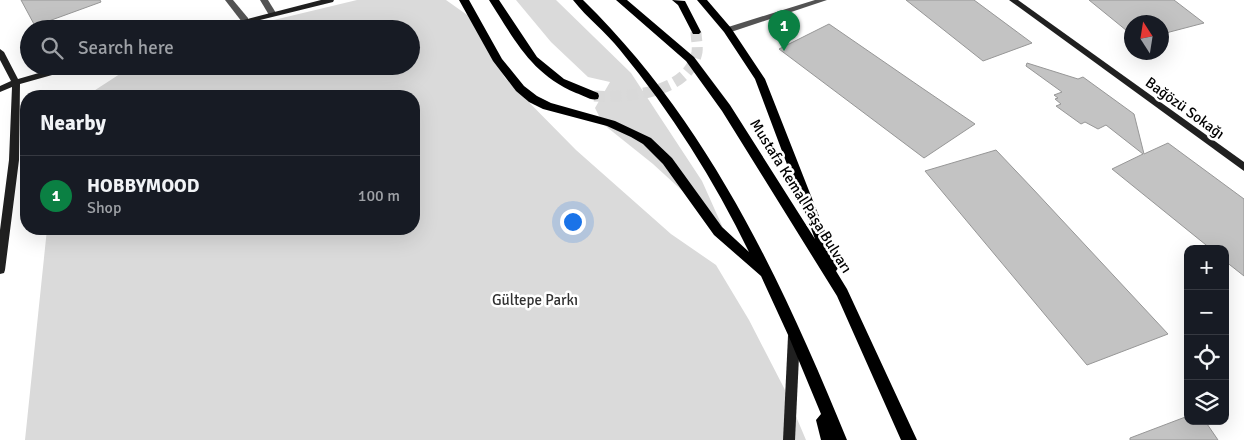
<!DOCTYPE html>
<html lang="en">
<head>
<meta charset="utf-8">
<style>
	body { margin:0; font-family:Signika,sans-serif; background:#242831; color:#f1f3f6 }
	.controls { position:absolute; right:15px; bottom:15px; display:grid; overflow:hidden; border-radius:10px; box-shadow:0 5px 20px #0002 }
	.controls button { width:45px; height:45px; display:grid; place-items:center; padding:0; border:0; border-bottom:1px solid #363941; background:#171b24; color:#f1f3f6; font:25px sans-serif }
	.compass { position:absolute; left:1124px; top:15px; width:45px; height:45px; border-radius:50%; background:#171b24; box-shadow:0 5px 20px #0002; rotate:348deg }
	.you { position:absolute; left:572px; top:221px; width:18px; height:18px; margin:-12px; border:4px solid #fff; border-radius:50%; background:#1a73e8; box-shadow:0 0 0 8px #1a73e833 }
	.badge { display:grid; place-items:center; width:32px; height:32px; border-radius:50%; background:#0b8043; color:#fff; font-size:16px; font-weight:700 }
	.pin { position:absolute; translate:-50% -41px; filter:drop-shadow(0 1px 2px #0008) }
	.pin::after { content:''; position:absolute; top:26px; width:18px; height:15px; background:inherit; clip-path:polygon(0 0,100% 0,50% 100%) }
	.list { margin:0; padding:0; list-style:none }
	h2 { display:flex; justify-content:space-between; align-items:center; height:65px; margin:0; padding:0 20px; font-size:21px }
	h2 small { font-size:16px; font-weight:400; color:#9ea1a6 }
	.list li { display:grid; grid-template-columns:32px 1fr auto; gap:15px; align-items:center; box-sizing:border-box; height:80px; padding:0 20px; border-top:1px solid #363941 }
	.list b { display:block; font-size:19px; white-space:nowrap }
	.list p { margin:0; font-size:16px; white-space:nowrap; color:#9ea1a6 }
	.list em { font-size:16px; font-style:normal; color:#9ea1a6 }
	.icon { flex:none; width:28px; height:28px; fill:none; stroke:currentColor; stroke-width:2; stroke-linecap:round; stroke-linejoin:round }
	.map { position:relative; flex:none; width:1244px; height:440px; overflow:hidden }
	.search { position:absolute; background:#171b24; box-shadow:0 5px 20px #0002; left:20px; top:20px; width:400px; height:55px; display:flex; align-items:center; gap:12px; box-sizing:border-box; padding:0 18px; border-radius:28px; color:#9ea1a6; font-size:19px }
	.panel { position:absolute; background:#171b24; box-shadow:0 5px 20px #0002; left:20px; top:90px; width:400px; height:145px; border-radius:20px }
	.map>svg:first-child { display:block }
	.green { fill:#dadada }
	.building { fill:#c3c3c3; stroke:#979797 }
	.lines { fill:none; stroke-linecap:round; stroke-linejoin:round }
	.primary-tunnel { stroke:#d9d9d9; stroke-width:11; stroke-dasharray:11 5.5; stroke-linecap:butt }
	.lane { fill:#535353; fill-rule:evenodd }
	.street { fill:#535353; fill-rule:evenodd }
	.secondary { fill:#202020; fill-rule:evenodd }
	.primary { fill:#000; fill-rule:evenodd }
	.labels { text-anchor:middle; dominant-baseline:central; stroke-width:5; stroke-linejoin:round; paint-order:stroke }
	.street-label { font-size:15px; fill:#000; stroke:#fff }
	.park-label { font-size:15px; fill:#313131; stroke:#fff }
</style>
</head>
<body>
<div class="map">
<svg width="1244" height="440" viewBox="0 0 1244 440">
	<rect width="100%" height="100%" fill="#fff"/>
	<!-- green -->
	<g class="green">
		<polygon points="357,0 446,0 470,17 505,78 576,150 671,234 716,265 749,320 784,388 806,440 25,440 47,229 414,229 414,96 86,96 126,70 137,66 411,66 411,29 236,29"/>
		<polygon points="516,0 556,0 631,73 702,181 723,228 653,164 603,124 595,108 610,82 588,77 551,42"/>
	</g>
	<!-- building -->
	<g class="building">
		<polygon points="21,0 100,0 101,2 35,26"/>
		<polygon points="906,0 974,0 1032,43 983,61"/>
		<polygon points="1089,0 1174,0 1204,23 1162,34 1162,22 1132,22 1132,35"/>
		<polygon points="829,24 922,88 975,124 924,158 779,49"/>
		<polygon points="1027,63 1078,79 1083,77 1134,114 1144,154 1168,143 1244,199 1244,276 1225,261 1225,249 1211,249 1112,169 1143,154 1106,125 1098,129 1085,122 1081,124 1056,106 1061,104 1055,99 1058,98 1054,95 1062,92 1026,66"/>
		<polygon points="996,150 1033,189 1168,334 1087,365 925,171"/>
		<polygon points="1188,416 1188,421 1205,421 1218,440 1130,440 1130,438"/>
	</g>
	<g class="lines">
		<!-- primary-tunnel -->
		<path class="primary-tunnel" d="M 594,96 C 627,98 689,94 697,52 C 698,46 696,38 696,32"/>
		<!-- lane -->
		<g class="lane">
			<polygon points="225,0 233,0 248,18 248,22 242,22"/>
			<polygon points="260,0 268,0 276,13 275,15 269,15"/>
		</g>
		<!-- street -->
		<polygon class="street" points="815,0 827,0 731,32 725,32 724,30 725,28"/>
		<!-- secondary -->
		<g class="secondary">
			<polygon points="321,0 334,0 333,2 224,29 209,29"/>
			<polygon points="1009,0 1018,0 1244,162 1244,171"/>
			<polygon points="0,49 4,52 18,79 63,66 78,66 77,68 20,84 19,160 5,270 4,273 0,274 0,230 9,160 12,87 0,92 0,86 11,81 0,60"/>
			<polygon points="794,331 798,332 800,336 795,440 783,440 788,336 790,332"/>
		</g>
		<!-- primary -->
		<g class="primary">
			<path d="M 459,0 L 469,0 L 502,59 L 524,86 L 537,96 L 551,103 L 615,121 L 651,138 L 672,158 L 722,227 L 749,252 C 714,180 671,112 620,50 C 606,32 587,18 573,0 L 583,0 C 708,122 782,281 847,440 L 821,440 L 816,420 L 821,414 L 789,337 L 761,276 L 714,235 L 663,164 L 643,144 L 631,137 L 607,126 L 543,109 L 529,102 L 516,91 L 493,61 Z"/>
			<path d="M 489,0 L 499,0 L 537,57 L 564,79 L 598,93 L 599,96 L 598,99 C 590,101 583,95 576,93 C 530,73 515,40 489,0 Z"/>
			<polygon points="616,0 627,0 694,57 730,105 815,239 755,79 724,32 697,0 707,0 731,28 765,79 839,267 836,271 847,289 917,440 901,440 837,296 722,111 686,61"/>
			<polygon points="672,0 685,1 701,32 699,34 693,34 678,5"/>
		</g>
	</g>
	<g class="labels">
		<!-- street labels -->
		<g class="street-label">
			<text transform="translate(1185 108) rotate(36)">Bağözü Sokağı</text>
			<text transform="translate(801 196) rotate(58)">Mustafa Kemal Paşa Bulvarı</text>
		</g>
		<!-- park labels -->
		<g class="park-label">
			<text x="535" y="300">Gültepe Parkı</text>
		</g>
	</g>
</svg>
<div class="controls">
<button>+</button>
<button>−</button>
<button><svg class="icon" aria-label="locate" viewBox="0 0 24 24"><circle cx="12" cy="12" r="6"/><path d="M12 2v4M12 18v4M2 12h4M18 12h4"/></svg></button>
<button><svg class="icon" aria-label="layers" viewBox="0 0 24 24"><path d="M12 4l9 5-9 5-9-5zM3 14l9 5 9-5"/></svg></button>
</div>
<svg class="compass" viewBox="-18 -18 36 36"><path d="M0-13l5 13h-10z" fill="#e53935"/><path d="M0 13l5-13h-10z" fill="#9ea1a6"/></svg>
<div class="you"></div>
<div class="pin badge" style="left:784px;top:51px">1</div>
<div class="search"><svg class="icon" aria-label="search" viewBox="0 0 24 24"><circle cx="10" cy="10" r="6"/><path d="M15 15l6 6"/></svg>Search here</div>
<section class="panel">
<h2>Nearby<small></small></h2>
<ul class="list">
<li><span class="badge">1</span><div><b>HOBBYMOOD</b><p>Shop</p></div><em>100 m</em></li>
</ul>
</section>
</div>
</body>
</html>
